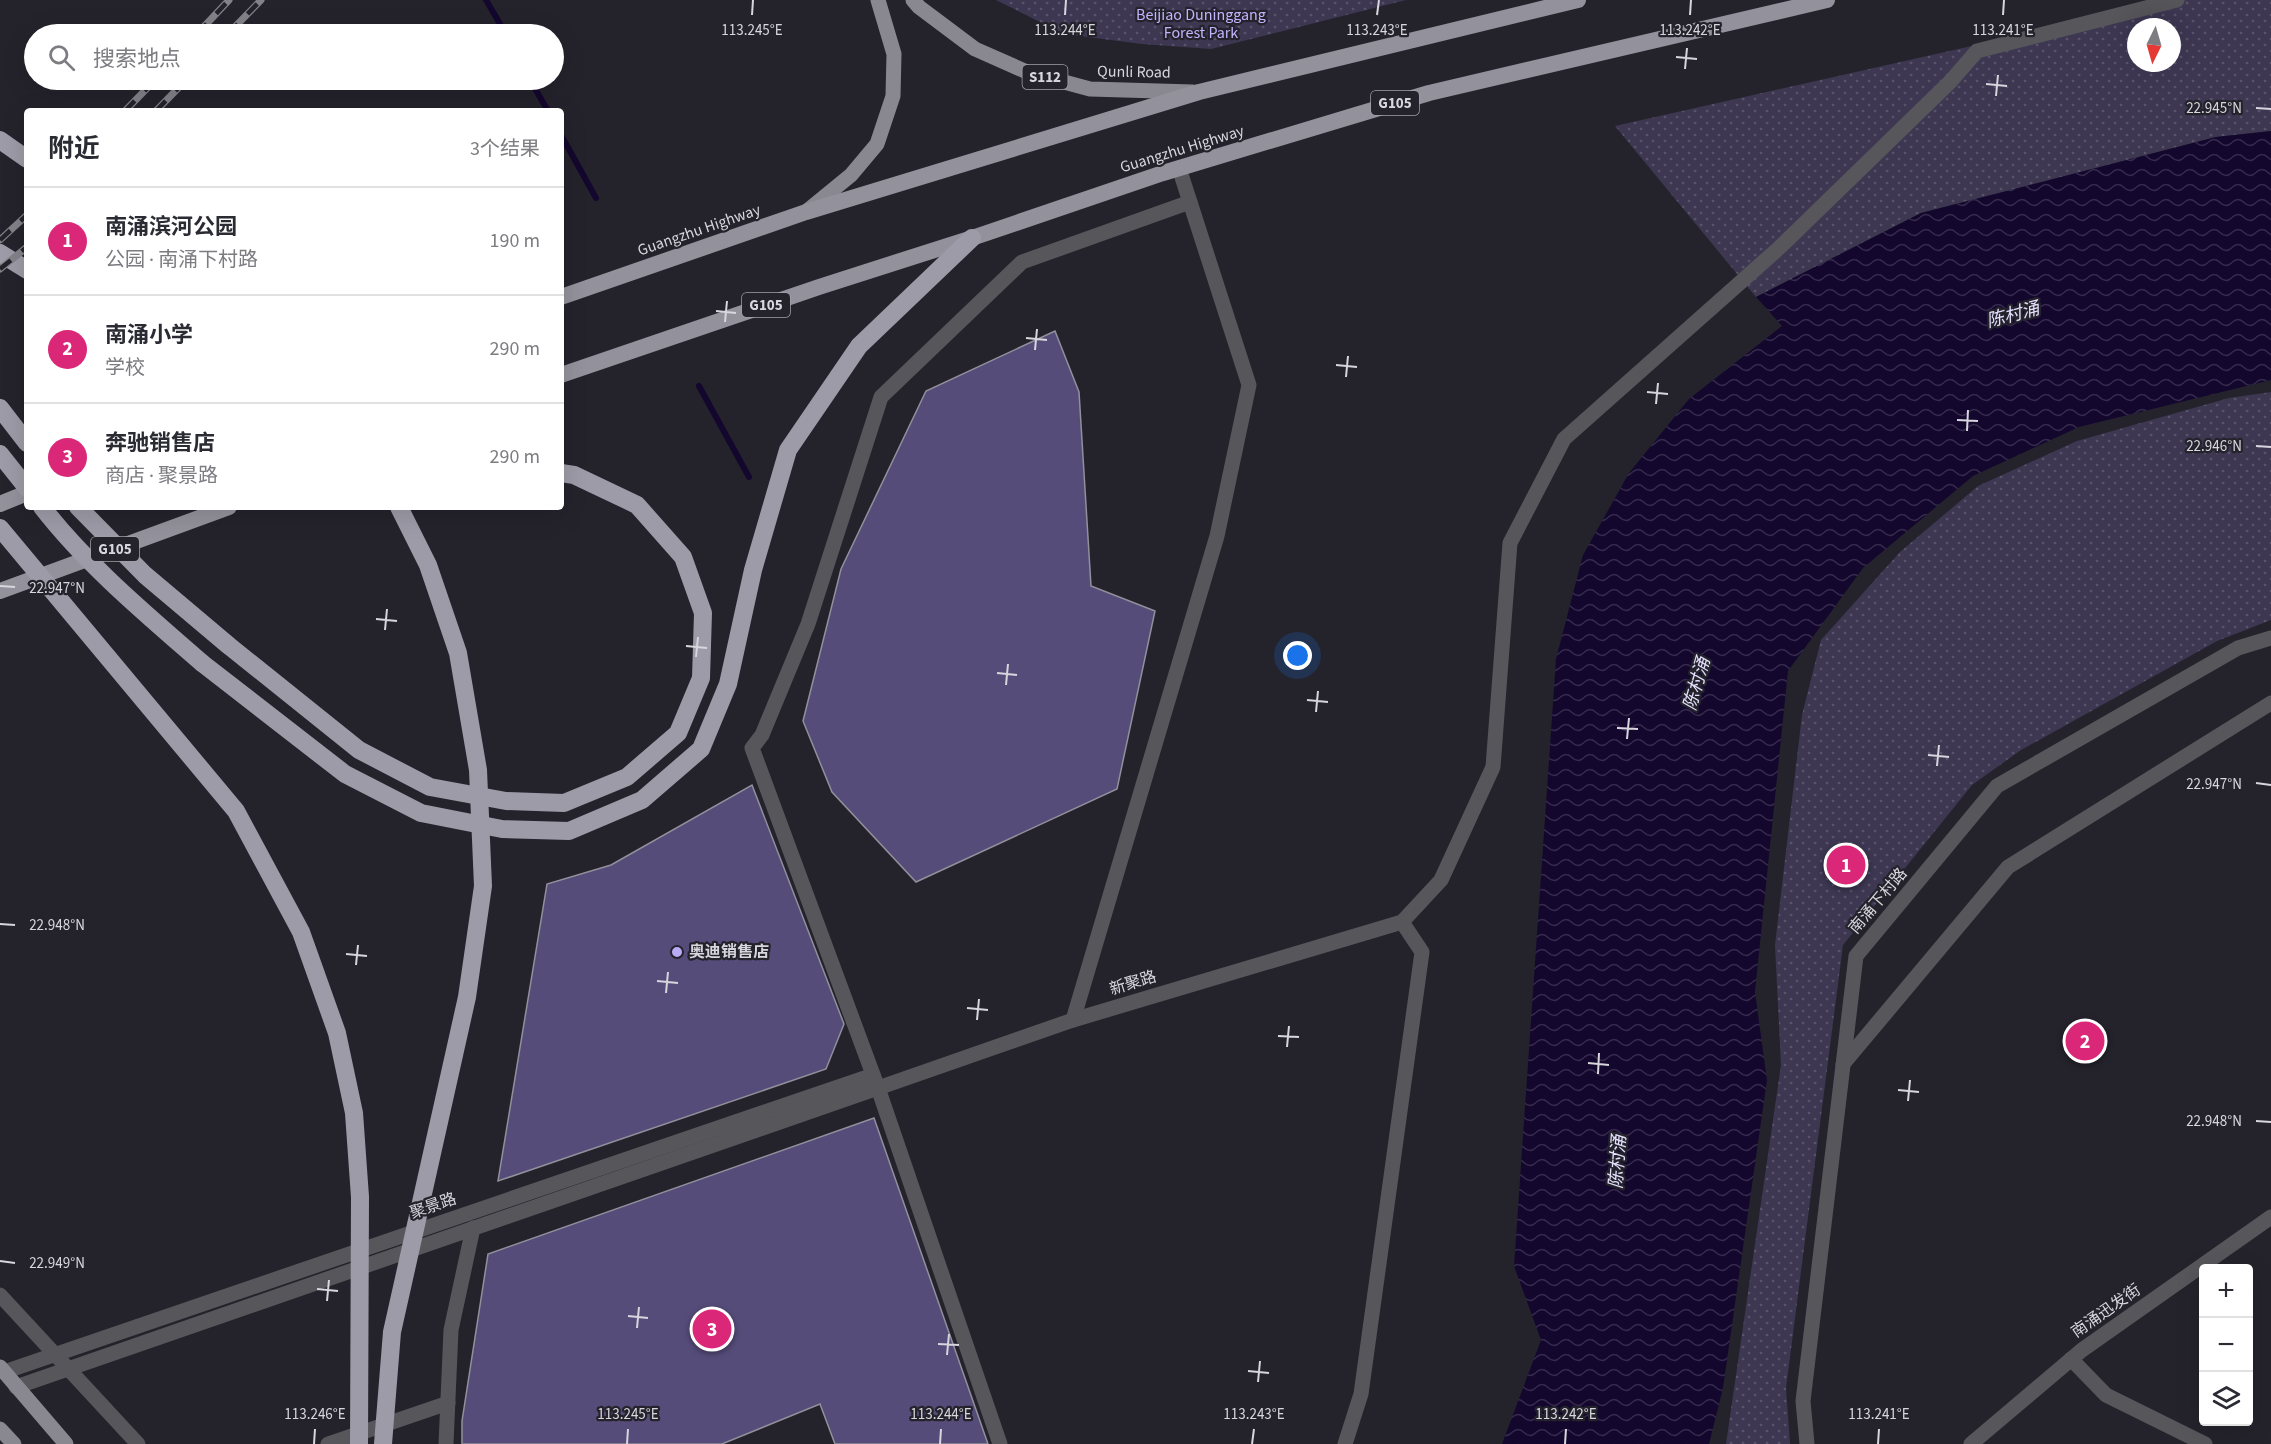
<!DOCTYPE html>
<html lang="zh">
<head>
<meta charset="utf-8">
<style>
	body { margin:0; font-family:"Source Sans 3","Noto Sans SC",sans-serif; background:#f7f7f7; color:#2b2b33 }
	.controls { position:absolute; right:18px; bottom:18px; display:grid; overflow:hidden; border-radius:6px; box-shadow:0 6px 24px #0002 }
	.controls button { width:54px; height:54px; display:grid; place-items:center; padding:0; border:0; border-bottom:2px solid #e1e1e2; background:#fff; color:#2b2b33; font:30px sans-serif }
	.compass { position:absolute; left:2127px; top:18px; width:54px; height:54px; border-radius:50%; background:#fff; box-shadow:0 6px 24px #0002; rotate:185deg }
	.you { position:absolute; left:1298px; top:656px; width:21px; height:21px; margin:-15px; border:4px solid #fff; border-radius:50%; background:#1a73e8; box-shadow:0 0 0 9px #1a73e833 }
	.badge { display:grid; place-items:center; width:39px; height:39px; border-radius:50%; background:#db2777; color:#fff; font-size:20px; font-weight:700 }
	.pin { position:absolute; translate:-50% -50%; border:3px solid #fff; box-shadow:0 2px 6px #0006 }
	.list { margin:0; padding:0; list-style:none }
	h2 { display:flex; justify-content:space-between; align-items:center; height:78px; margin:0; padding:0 24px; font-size:26px }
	h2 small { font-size:20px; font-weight:400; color:#7c7c81 }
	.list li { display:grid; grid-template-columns:39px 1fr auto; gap:18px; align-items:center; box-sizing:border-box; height:108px; padding:0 24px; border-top:2px solid #e1e1e2 }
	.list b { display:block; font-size:22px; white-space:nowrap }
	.list p { margin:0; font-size:20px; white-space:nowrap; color:#7c7c81 }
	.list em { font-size:20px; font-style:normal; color:#7c7c81 }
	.icon { flex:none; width:33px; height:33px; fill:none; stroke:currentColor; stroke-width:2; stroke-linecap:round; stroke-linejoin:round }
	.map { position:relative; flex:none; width:2271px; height:1444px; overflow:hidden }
	.search { position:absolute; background:#fff; box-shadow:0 6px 24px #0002; left:24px; top:24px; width:540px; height:66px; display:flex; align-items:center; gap:15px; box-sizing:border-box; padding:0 21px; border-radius:33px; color:#7c7c81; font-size:22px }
	.panel { position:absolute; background:#fff; box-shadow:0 6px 24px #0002; left:24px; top:108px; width:540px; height:402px; border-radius:6px }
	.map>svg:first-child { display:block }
	.park { fill:url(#park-dots); fill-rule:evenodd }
	.water { fill:url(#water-waves) }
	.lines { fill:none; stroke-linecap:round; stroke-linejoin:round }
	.stream { stroke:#14072e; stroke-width:6 }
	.building { fill:#564c7a; stroke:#91909b; stroke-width:1.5 }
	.minor { stroke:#57565b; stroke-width:15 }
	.tertiary { stroke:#57565b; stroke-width:15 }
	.primary { stroke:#898891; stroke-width:15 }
	.trunk { stroke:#93929c; stroke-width:16 }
	.motorway { stroke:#9d9ba7; stroke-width:18 }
	.rail-casing { stroke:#838289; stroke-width:7 }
	.rail { stroke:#24232c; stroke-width:4.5; stroke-dasharray:14; stroke-linecap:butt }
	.motorway-bridge { stroke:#9d9ba7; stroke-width:18 }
	.ticks { fill:none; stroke:#d7d6dd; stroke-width:2 }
	.poi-dot { fill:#baaaf6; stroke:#24232c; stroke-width:2 }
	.labels { text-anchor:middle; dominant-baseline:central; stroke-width:4.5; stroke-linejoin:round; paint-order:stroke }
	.shield { fill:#24232c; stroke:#a1a0a8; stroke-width:1.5 }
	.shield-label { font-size:15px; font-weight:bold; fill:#d7d6dd }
	.park-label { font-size:16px; fill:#c2b3fd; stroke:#24232c }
	.street-label { font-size:16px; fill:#d7d6dd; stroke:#24232c }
	.poi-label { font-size:16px; font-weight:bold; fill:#d7d6dd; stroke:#24232c; text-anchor:start }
	.water-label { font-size:18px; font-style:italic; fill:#e4dffd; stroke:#24232c }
	.ticks-label { font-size:15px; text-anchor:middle; fill:#d7d6dd; stroke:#24232c; stroke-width:4.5; stroke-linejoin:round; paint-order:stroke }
</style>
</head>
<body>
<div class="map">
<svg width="2271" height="1444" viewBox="0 0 2271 1444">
	<defs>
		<pattern id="park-dots" width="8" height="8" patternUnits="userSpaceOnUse" patternTransform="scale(1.5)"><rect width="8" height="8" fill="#3d3752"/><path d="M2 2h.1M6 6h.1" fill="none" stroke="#58536a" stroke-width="1.8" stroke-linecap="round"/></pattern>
		<pattern id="water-waves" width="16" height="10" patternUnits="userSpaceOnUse" patternTransform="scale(1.5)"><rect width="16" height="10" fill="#14072e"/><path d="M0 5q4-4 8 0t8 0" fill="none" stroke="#352a4c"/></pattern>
	</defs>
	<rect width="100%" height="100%" fill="#24232c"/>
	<!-- park -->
	<g class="park">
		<polygon points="996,0 1406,0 1211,49 1142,44 1064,34"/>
		<path d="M 2177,0 L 2271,0 L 2271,131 L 2216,137 L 1921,213 L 1756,297 L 1615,126 ZM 2136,27 L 2172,27 L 2172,63 L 2136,63 Z"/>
		<polygon points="2271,392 2271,620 2217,641 2021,750 1972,785 1843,945 1786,1388 1790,1444 1726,1444 1781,1065 1775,945 1802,715 1821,640 1900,552 1978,486 2077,441 2229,398"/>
	</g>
	<!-- water -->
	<polygon class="water" points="2271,131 2271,380 2079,427 1973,476 1863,568 1788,671 1755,992 1767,1080 1723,1388 1709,1444 1502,1444 1541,1340 1514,1266 1556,659 1583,555 1629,473 1689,399 1782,326 1756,297 1921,213 2216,137"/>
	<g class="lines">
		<!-- stream -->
		<g class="stream">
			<polyline points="486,0 506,34"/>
			<polyline points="530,80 548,111"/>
			<polyline points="561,135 596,198"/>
			<polyline points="699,386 749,477"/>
		</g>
	</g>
	<!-- building -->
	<g class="building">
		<polygon points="1055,331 1079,392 1091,586 1155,611 1117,789 916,882 832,792 803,721 841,569 926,391"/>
		<polygon points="752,785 844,1024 826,1069 498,1181 547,884 611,865"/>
		<polygon points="874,1118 988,1444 835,1444 820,1404 722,1444 462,1444 462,1421 488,1254"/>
	</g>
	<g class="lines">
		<!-- minor -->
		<g class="minor">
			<polyline points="1073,1020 1217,536 1249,385 1179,168"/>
			<polyline points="1843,1064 2008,867 2271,703"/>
			<polyline points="878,1088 1073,1020 1402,922"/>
			<polyline points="0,1295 138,1444"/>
			<polyline points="2071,1359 2106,1395 2205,1444"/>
			<polyline points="328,1444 448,1403"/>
			<polyline points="446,1444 451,1330 473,1228"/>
			<polyline points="1000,1444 878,1088 752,748 762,735 808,624 881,397 1022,262 1190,202"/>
			<polyline points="1345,1444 1361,1394 1422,952 1402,922 1441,880 1493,767 1510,543 1564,439 1779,248 1950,82 1977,51 2177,0"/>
			<polyline points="1807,1444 1803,1401 1856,956 1997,786 2238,648 2271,638"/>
		</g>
		<!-- tertiary -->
		<g class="tertiary">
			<polyline points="4,1372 873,1075"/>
			<polyline points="16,1387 878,1088"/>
			<polyline points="1971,1444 2082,1350 2271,1217"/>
		</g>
		<!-- primary -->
		<g class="primary">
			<polyline points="913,0 919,7 975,49 1027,72 1090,89 1193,92"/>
			<polyline points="807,211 851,175 877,144 893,96 894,54 878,0"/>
			<polyline points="0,1367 66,1444"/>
			<polyline points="0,1429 14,1444"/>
		</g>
		<!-- trunk -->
		<g class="trunk">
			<polyline points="561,297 806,212 1199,92 1578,0"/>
			<polyline points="561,375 819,287 972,238 1163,173 1429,93 1827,0"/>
			<polyline points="0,504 27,493"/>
			<polyline points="0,591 229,507"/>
		</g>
		<!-- motorway -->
		<g class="motorway">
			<polyline points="0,140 27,159"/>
			<polyline points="0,253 27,270"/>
			<polyline points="0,408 27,443"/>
			<polyline points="0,454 27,488"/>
			<polyline points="228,645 359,750 430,787 506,801 564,803 627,777 678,733 701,678 703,613 683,557 637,505 574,475 561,473"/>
			<polyline points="202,663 345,774 421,813 502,829 569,831 642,800 701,749 728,684 753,570 788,450 859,346 972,238"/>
		</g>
		<!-- rail casing -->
		<g class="rail-casing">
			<g id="rail">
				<polyline points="197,34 229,0"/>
				<polyline points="228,34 261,0"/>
				<polyline points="125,111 155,80"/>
				<polyline points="156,111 186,80"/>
				<polyline points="0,240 27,215"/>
				<polyline points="0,269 27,247"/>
			</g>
		</g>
		<!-- rail -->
		<use href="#rail" class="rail"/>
		<!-- motorway-bridge -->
		<g class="motorway-bridge">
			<path d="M 42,507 C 87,565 147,615 202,663"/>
			<polyline points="78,507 145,575 228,645"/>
			<polyline points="0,528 236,811 301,932 337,1033 354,1113 360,1197 359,1444"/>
			<polyline points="383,1444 392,1332 467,997 483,886 478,770 458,653 428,565 399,507"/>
		</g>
	</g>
	<!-- ticks -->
	<path class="ticks" d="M 752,15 L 753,0M 1065,15 L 1066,0M 1377,15 L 1379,0M 1690,15 L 1691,0M 2003,15 L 2004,0M 1676,57 L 1697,59M 1685,69 L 1687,48M 1986,84 L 2007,86M 1996,96 L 1998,75M 2256,108 L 2271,109M 716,311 L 736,313M 725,322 L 727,301M 1026,338 L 1047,340M 1035,350 L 1037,329M 1336,365 L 1357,367M 1346,377 L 1348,356M 1647,392 L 1668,394M 1656,404 L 1658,383M 1957,420 L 1978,421M 1967,431 L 1968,410M 2256,446 L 2271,447M 0,586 L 15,587M 376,619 L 397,621M 385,630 L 387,609M 686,646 L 707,648M 696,657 L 698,637M 997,673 L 1017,675M 1006,685 L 1008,664M 1307,700 L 1328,702M 1316,712 L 1318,691M 1617,728 L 1638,729M 1627,739 L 1629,718M 1928,755 L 1949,757M 1937,766 L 1939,745M 2256,783 L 2271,785M 0,924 L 15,925M 346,954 L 367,956M 356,965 L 358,945M 657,981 L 678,983M 666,993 L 668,972M 967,1008 L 988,1010M 977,1020 L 979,999M 1278,1036 L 1299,1037M 1287,1047 L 1289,1026M 1588,1063 L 1609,1065M 1598,1074 L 1599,1053M 1898,1090 L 1919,1092M 1908,1101 L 1910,1080M 2256,1121 L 2271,1122M 0,1261 L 15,1263M 317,1289 L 338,1291M 327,1301 L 329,1280M 628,1316 L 648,1318M 637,1328 L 639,1307M 938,1344 L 959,1345M 947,1355 L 949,1334M 1248,1371 L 1269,1373M 1258,1382 L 1260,1361M 314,1444 L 315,1429M 627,1444 L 628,1429M 940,1444 L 941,1429M 1252,1444 L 1254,1429M 1565,1444 L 1566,1429M 1878,1444 L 1879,1429"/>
	<!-- markers -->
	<circle class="poi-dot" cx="677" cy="952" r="6"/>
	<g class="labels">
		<!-- shield labels -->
		<g class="shield">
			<rect x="1022.5" y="65" width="45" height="24" rx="4.5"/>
			<rect x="1371" y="91" width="48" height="24" rx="4.5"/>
			<rect x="742" y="293" width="48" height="24" rx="4.5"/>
			<rect x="91" y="537" width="48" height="24" rx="4.5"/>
		</g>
		<g class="shield-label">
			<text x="1045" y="77">S112</text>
			<text x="1395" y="103">G105</text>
			<text x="766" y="305">G105</text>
			<text x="115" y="549">G105</text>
		</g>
		<!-- park labels -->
		<g class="park-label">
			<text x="1201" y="15">Beijiao Duninggang<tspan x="1201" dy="18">Forest Park</tspan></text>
		</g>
		<!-- street labels -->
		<g class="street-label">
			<text transform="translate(1134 72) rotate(1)">Qunli Road</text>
			<text transform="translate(1182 149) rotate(-17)">Guangzhu Highway</text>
			<text transform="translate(699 230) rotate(-19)">Guangzhu Highway</text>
			<text transform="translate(1878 901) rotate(-50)">南涌下村路</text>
			<text transform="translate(1133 983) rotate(-17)">新聚路</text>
			<text transform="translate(433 1206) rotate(-19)">聚景路</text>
			<text transform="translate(2106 1311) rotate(-35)">南涌迅发街</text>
		</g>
		<!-- poi labels -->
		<g class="poi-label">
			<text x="689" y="952">奥迪销售店</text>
		</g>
		<!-- water labels -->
		<g class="water-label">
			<text transform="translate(2013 315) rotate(-15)">陈村涌</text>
			<text transform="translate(1697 684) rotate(-74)">陈村涌</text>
			<text transform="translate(1618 1162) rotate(-86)">陈村涌</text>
		</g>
	</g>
	<g class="ticks-label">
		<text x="752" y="35">113.245°E</text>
		<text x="1065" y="35">113.244°E</text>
		<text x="1377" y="35">113.243°E</text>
		<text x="1690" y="35">113.242°E</text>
		<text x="2003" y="35">113.241°E</text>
		<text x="2214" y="113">22.945°N</text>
		<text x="2214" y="451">22.946°N</text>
		<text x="57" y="593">22.947°N</text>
		<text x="2214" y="789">22.947°N</text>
		<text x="57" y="930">22.948°N</text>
		<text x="2214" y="1126">22.948°N</text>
		<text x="57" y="1268">22.949°N</text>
		<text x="315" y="1419">113.246°E</text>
		<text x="628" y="1419">113.245°E</text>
		<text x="941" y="1419">113.244°E</text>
		<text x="1254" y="1419">113.243°E</text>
		<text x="1566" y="1419">113.242°E</text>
		<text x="1879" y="1419">113.241°E</text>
	</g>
</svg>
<div class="controls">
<button>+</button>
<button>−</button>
<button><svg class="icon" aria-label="layers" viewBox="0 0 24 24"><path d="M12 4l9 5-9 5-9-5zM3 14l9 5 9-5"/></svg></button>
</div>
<svg class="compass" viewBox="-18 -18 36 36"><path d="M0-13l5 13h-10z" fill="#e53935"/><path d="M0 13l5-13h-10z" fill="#7c7c81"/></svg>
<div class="you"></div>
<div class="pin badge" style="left:1846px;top:865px">1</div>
<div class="pin badge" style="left:2085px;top:1041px">2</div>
<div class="pin badge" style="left:712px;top:1329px">3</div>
<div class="search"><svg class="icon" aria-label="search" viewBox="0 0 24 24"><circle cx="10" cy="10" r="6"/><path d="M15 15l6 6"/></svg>搜索地点</div>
<section class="panel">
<h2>附近<small>3个结果</small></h2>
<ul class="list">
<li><span class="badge">1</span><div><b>南涌滨河公园</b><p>公园 · 南涌下村路</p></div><em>190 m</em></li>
<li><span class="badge">2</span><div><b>南涌小学</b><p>学校</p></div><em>290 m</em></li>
<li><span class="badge">3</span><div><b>奔驰销售店</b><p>商店 · 聚景路</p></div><em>290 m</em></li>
</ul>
</section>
</div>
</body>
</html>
